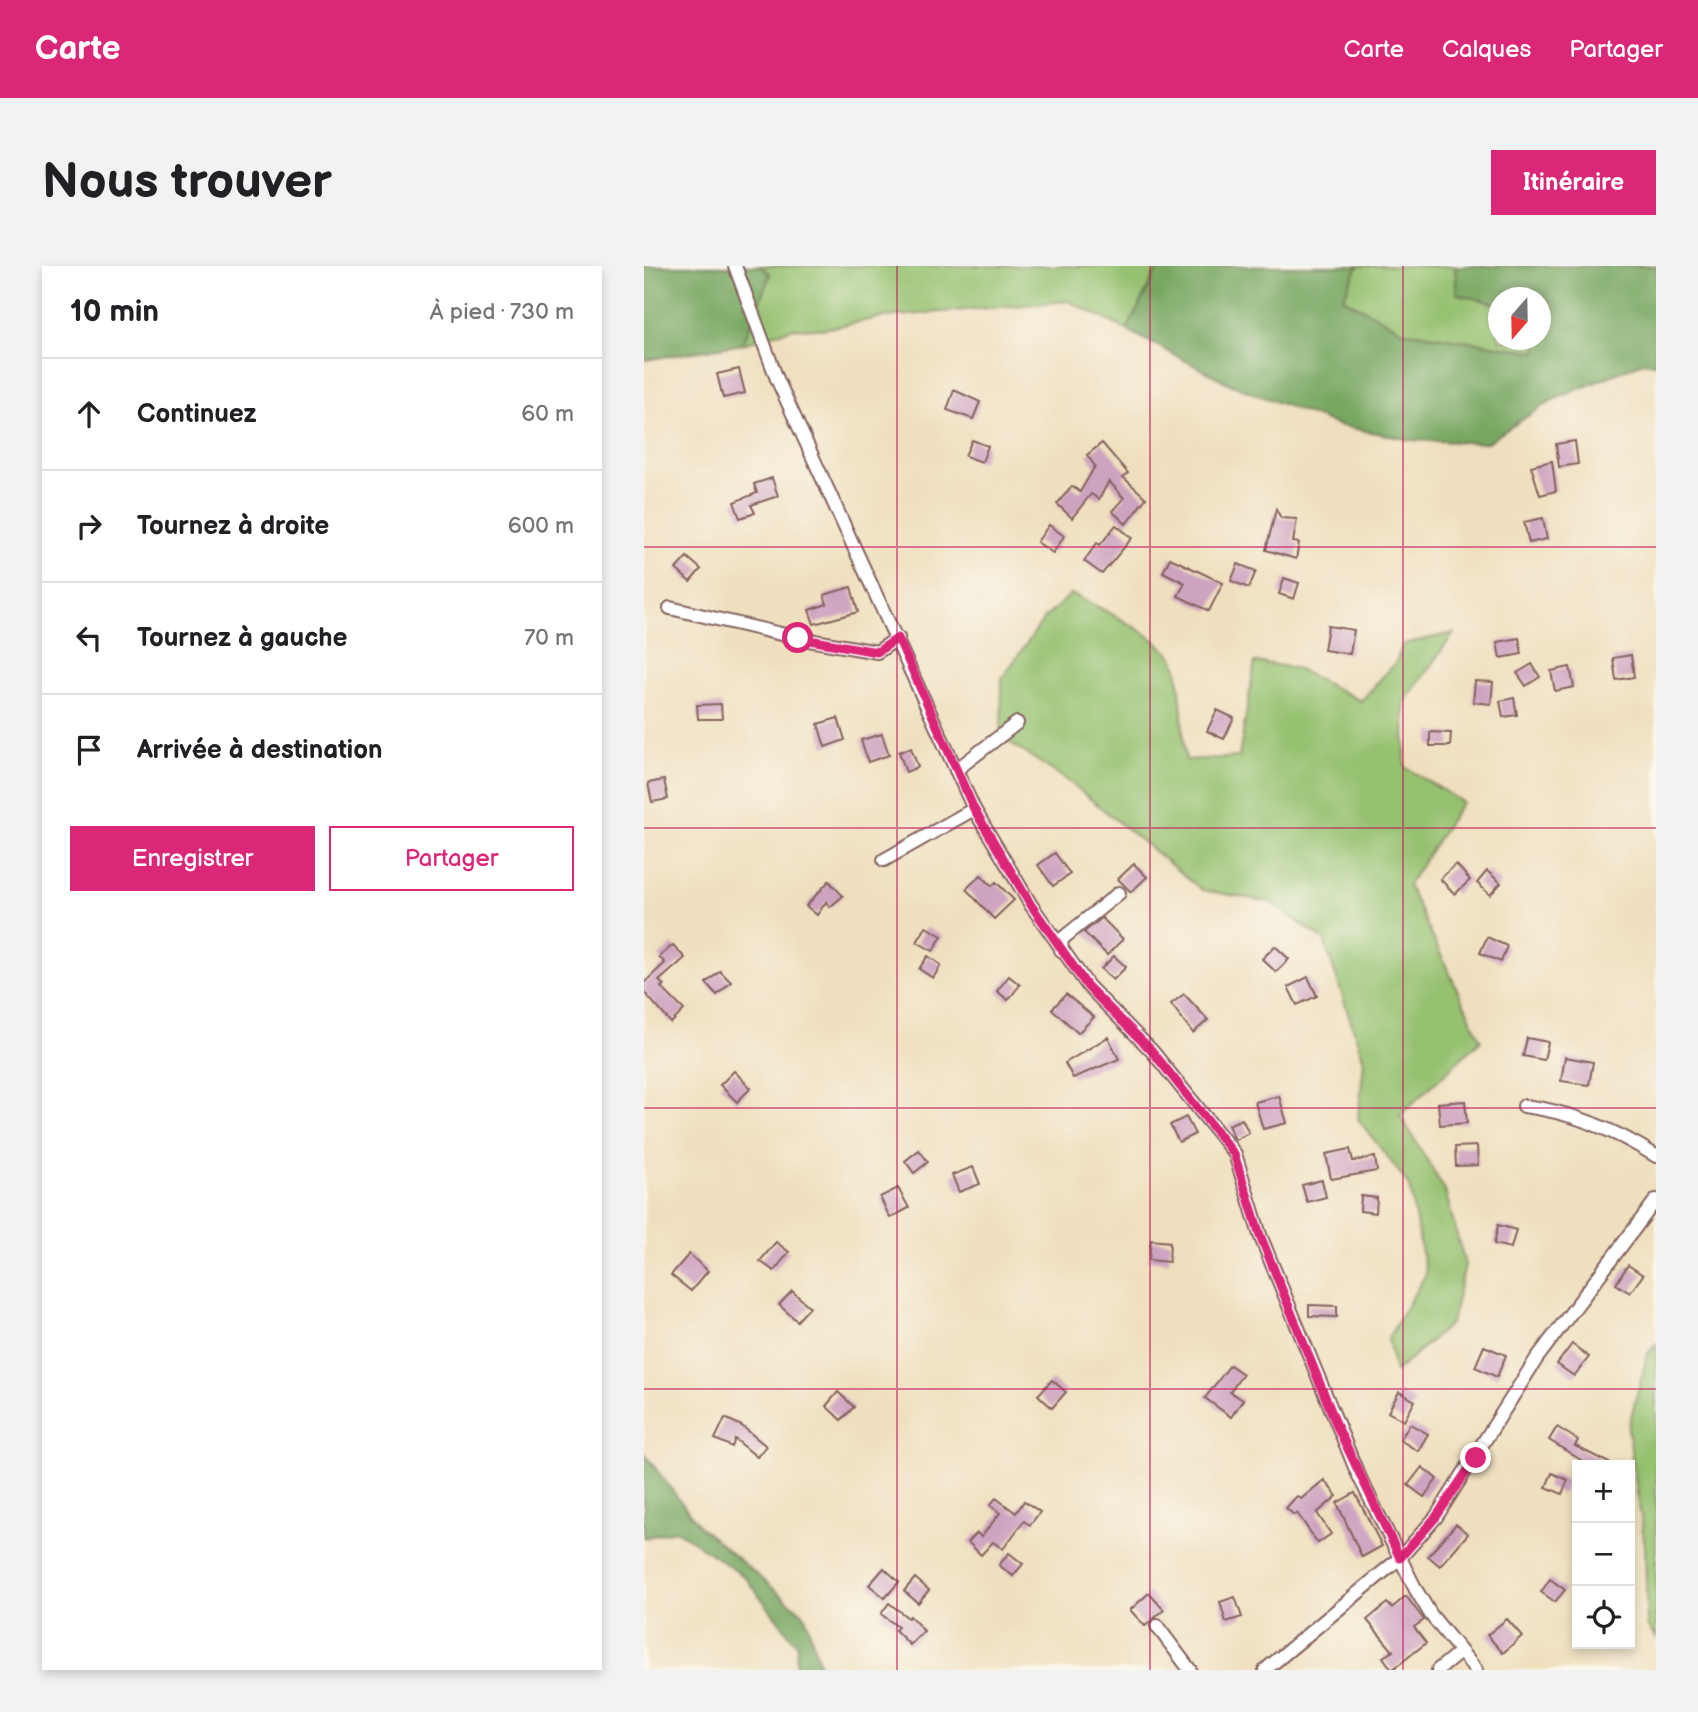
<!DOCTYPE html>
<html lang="fr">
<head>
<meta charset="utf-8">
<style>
	body { margin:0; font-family:"Balsamiq Sans",sans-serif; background:#f2f2f2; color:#202124 }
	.controls { position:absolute; right:21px; bottom:21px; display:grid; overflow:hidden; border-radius:0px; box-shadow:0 4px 10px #0003 }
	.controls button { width:63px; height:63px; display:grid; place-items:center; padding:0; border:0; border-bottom:2px solid #e0e0e0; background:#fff; color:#202124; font:35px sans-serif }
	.compass { position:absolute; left:844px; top:21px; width:63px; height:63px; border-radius:50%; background:#fff; box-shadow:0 4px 10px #0003; rotate:200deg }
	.stop { position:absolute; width:21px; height:21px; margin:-16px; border:5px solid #db2777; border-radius:50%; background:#fff }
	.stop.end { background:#db2777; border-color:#fff; box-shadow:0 2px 7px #0008 }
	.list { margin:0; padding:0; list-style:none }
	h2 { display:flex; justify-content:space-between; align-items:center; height:91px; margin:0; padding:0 28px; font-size:30px }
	h2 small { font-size:23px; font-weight:400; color:#757577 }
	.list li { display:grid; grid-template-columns:46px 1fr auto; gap:21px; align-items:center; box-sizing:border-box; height:112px; padding:0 28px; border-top:2px solid #e0e0e0 }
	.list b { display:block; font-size:26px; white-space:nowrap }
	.list em { font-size:23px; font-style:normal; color:#757577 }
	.actions { display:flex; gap:14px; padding:21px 28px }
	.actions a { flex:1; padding:16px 0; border:2px solid #db2777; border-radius:0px; text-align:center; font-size:24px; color:#db2777 }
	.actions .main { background:#db2777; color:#fff }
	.icon { flex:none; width:38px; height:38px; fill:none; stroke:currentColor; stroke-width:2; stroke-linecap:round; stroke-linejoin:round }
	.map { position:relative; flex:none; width:1012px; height:1404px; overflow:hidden; border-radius:0px }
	header { display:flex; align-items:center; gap:42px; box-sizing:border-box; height:98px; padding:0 35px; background:#db2777; color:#fff }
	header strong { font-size:33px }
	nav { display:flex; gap:38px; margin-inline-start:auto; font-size:24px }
	.intro { display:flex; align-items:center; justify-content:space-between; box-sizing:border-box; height:168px; padding:0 42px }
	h1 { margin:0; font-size:49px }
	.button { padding:18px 32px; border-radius:0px; background:#db2777; color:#fff; font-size:24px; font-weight:700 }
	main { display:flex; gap:42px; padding:0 42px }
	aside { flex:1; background:#fff; border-radius:0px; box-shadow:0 4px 10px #0003 }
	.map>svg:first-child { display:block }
	.green { fill:#95c16f; stroke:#70704d; stroke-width:2 }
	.forest { fill:#78a762; stroke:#616346; stroke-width:2 }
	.building { fill:#cea3c0 }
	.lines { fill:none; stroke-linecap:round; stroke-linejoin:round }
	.street-casing { stroke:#84625e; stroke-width:16 }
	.street { stroke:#fff; stroke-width:12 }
	.route { stroke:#db2777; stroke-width:9 }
	.grid { fill:none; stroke:#c2185b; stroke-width:2; stroke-opacity:0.55 }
</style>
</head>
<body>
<header>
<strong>Carte</strong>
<nav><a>Carte</a><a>Calques</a><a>Partager</a></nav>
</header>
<div class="intro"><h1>Nous trouver</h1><a class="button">Itinéraire</a></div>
<main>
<aside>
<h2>10 min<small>À pied · 730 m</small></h2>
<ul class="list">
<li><svg class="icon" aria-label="ahead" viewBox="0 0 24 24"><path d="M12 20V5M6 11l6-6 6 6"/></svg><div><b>Continuez</b></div><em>60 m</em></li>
<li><svg class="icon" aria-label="right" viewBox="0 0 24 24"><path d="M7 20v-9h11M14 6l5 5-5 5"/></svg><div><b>Tournez à droite</b></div><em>600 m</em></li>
<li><svg class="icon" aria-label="left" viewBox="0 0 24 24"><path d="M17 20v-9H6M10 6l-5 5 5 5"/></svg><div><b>Tournez à gauche</b></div><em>70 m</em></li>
<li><svg class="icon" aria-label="arrive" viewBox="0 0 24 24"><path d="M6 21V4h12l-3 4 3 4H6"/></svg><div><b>Arrivée à destination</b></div></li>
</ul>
<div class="actions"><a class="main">Enregistrer</a><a>Partager</a></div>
</aside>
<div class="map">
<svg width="1012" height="1404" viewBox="0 0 1012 1404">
	<rect width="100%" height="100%" fill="#fbf7ec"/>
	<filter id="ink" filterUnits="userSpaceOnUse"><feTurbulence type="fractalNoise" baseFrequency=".0143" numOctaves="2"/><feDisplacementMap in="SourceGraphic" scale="14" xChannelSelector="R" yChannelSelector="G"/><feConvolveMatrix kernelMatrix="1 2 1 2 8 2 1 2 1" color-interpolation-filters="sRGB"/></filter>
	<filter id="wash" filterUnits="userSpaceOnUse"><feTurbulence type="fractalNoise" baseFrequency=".00686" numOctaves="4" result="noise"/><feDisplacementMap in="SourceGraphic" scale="28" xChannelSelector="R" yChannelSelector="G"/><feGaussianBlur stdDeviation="1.57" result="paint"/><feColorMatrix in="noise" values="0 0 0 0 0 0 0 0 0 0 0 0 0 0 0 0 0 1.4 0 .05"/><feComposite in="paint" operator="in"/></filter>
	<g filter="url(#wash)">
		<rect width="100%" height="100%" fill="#efdfbe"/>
		<!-- green -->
		<g class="green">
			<polygon points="116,0 515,0 483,64 425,35 240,51 179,63 150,62 99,78 126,9"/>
			<polygon points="714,0 811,0 813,28 854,38 855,74 894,74 893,86 759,65 699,32"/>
			<path d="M 427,328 C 451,339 520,372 531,396 C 538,413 538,471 542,494 L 595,491 L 611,396 L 651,402 L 717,435 L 752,396 L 759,378 L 810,367 L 760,437 L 761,501 L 818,536 L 764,619 L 837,774 L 756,849 L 801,925 L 821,999 L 807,1057 L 751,1106 L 744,1072 L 782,1008 L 765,919 L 714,853 L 720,795 L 680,674 L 626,636 L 558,624 L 423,514 L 357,471 L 358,412 L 401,352 Z"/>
			<polygon points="1012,1078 1012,1372 1003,1360 1001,1280 984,1162 1004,1087"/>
		</g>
		<!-- forest -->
		<g class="forest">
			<polygon points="0,0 116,0 126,8 99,78 0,94"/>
			<polygon points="515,0 714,0 699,32 759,65 892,86 894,74 897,74 897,32 855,32 854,38 813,28 811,0 1012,0 1012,98 999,96 907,135 842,177 766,174 693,159 588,119 483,64"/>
			<polygon points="0,1187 56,1261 161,1349 177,1404 152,1404 153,1379 101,1311 32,1264 0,1272"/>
		</g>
		<g id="blocks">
			<!-- building -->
			<g class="building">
				<polygon points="95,103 101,127 79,132 73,108"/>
				<polygon points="310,124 336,136 329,153 303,144"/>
				<polygon points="328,174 344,180 338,196 321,190"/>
				<polygon points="931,175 934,198 915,201 912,178"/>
				<polygon points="458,177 484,207 479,211 502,232 482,258 468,245 480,232 465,215 455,233 447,228 428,252 413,238 428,220 436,226 451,200 443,189"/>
				<polygon points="908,195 912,225 896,229 887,200"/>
				<polygon points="128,212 134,230 107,239 111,247 96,252 90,236 113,227 110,218"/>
				<polygon points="632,243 637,252 653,253 649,276 655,277 652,293 622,284"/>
				<polygon points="899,252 903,273 885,277 880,256"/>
				<polygon points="405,259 420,270 409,287 393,276"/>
				<polygon points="472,259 488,272 458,308 440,295 453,277 456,279"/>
				<polygon points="43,291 57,303 46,316 32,303"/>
				<polygon points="526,292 579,317 565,345 534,330 541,317 519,306"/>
				<polygon points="594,298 612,305 605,322 587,315"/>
				<polygon points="640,312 655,317 650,333 635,328"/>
				<polygon points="207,321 214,346 170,358 165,344 183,338 180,329"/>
				<polygon points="684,360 710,364 706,388 680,384"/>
				<polygon points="875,372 878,388 856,392 853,376"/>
				<polygon points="987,389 990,411 972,414 969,392"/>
				<polygon points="888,398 896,411 882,420 873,407"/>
				<polygon points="926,401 930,421 911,425 907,405"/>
				<polygon points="831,415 849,416 847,438 829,436"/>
				<polygon points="870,432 873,449 859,451 856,435"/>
				<polygon points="77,438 78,453 54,453 53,439"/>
				<polygon points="573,444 590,452 580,473 563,465"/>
				<polygon points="194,452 201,474 181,481 174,458"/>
				<polygon points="786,466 807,467 806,480 786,480"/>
				<polygon points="238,468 245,489 224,496 217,474"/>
				<polygon points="267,482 274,501 262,506 255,486"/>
				<polygon points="20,514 24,533 8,536 4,517"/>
				<polygon points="411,587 426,608 409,620 394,599"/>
				<polygon points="490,598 503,611 487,626 474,613"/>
				<polygon points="812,598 826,614 811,628 796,613"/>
				<polygon points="843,605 857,617 846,629 833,617"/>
				<polygon points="337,609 348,620 352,616 370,634 350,653 322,623"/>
				<polygon points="185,615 199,630 186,641 182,636 173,649 162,640"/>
				<polygon points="458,652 479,673 463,689 440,666"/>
				<polygon points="282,661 298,670 289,685 273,676"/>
				<polygon points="843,671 863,680 857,696 836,687"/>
				<polygon points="29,679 41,692 15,715 20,719 17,721 40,744 27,757 0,726 0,717 21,697 15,691"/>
				<polygon points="631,680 645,693 632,706 618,693"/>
				<polygon points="284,690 297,699 289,712 275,703"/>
				<polygon points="470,690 482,701 469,714 457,703"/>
				<polygon points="76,705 87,716 73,729 62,717"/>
				<polygon points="365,710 376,719 364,734 353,725"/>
				<polygon points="664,711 673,730 653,739 644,721"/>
				<polygon points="422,728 450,751 434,767 408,743"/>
				<polygon points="540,728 564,754 549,767 527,738"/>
				<polygon points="464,771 475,793 429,812 421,797"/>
				<polygon points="883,772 904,776 900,794 879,790"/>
				<polygon points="921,791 949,796 945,819 917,815"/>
				<polygon points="90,805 107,822 93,836 76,819"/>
				<polygon points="635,830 643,857 619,863 611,836"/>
				<polygon points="821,835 823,857 796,859 794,837"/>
				<polygon points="542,851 551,868 535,876 526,859"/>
				<polygon points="598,853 605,867 591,874 584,859"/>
				<polygon points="833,880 834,899 812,900 811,881"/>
				<polygon points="706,883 709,895 731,891 733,905 687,913 682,888"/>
				<polygon points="275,884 284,896 270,907 261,895"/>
				<polygon points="329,901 336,918 315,926 308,909"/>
				<polygon points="678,914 682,931 663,936 658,919"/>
				<polygon points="254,922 265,942 246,952 236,931"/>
				<polygon points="717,930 733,932 732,947 716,945"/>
				<polygon points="854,959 872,964 867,982 850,978"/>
				<polygon points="507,974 526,976 525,996 505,994"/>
				<polygon points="132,976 145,986 130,1005 116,995"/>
				<polygon points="45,988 64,1005 47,1025 27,1009"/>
				<polygon points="984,999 999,1009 986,1027 972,1018"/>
				<polygon points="148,1025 166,1041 153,1055 135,1039"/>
				<polygon points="665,1039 693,1040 693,1051 665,1050"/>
				<polygon points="928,1078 945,1091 930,1110 913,1098"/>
				<polygon points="840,1080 862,1089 853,1111 831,1101"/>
				<polygon points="586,1099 599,1108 586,1126 599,1134 587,1151 561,1132"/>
				<polygon points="408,1114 422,1126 408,1142 394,1129"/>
				<polygon points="194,1126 210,1141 197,1154 182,1140"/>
				<polygon points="755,1126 771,1135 760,1155 744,1146"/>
				<polygon points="81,1152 98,1160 122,1180 113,1191 91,1173 88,1181 71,1173"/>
				<polygon points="766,1158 784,1168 774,1185 756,1174"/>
				<polygon points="913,1161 934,1174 931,1180 969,1199 939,1199 940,1196 905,1174"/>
				<polygon points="778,1201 793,1213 780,1231 764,1219"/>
				<polygon points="908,1207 924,1214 918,1228 902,1221"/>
				<polygon points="680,1214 693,1230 673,1247 687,1268 674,1277 653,1247 650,1249 642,1242 653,1230 657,1233"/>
				<polygon points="711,1227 738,1280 718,1291 693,1237"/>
				<polygon points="352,1232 372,1247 380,1235 396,1246 386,1259 380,1255 359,1283 349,1276 337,1289 324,1276 333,1267 337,1271 356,1247 346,1239"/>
				<polygon points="812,1258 824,1268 796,1300 784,1290"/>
				<polygon points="365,1287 379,1298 369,1310 355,1299"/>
				<polygon points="240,1302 255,1316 241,1332 225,1319"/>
				<polygon points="271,1312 285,1324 274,1337 260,1325"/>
				<polygon points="906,1313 921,1324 911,1336 897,1326"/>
				<polygon points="505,1327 520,1344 501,1360 486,1344"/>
				<polygon points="762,1330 780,1354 770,1361 782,1377 748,1404 739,1391 749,1385 723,1354 743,1337 748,1342"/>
				<polygon points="591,1331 598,1351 582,1356 576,1336"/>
				<polygon points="245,1337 264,1352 266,1350 280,1365 266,1379 251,1364 254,1361 237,1348"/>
				<polygon points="863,1353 878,1370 859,1387 843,1369"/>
			</g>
		</g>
	</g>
	<g filter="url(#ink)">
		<use href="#blocks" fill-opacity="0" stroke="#84625e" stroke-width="2"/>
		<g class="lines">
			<!-- street casing -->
			<g class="street-casing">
				<g id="street">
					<polyline points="91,0 133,113 330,543 387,639 444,720 508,785 591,888 616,969 713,1206 772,1324 787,1349 832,1404"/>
					<polyline points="26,342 154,372 233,386 254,372"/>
					<polyline points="312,504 373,457"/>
					<polyline points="240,594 330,543"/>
					<polyline points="417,684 418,673 475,627"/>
					<path d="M 880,840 C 929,846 971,864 1012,890"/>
					<polyline points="513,1360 546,1404"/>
					<polyline points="621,1404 756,1292 792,1251 893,1092 1012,934"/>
					<polyline points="794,1404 816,1386"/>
				</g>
			</g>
			<!-- street -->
			<use href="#street" class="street"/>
		</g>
	</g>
	<g class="lines" filter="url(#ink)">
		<!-- route -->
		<polyline class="route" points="154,372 233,386 254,372 330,543 387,639 443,720 508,785 590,888 616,969 693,1160 756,1292 792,1251 832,1192"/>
	</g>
	<!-- grid -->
	<path class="grid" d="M 253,0 L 253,1404M 506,0 L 506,1404M 759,0 L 759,1404M 0,281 L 1012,281M 0,562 L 1012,562M 0,842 L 1012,842M 0,1123 L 1012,1123"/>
</svg>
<div class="controls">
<button>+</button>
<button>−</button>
<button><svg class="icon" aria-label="locate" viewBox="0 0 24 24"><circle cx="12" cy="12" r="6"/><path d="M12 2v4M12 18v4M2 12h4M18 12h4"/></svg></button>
</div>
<svg class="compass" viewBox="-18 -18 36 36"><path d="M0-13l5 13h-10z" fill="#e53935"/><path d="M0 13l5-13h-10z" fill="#757577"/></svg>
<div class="stop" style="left:154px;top:372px"></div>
<div class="stop end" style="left:832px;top:1192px"></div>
</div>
</main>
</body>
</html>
